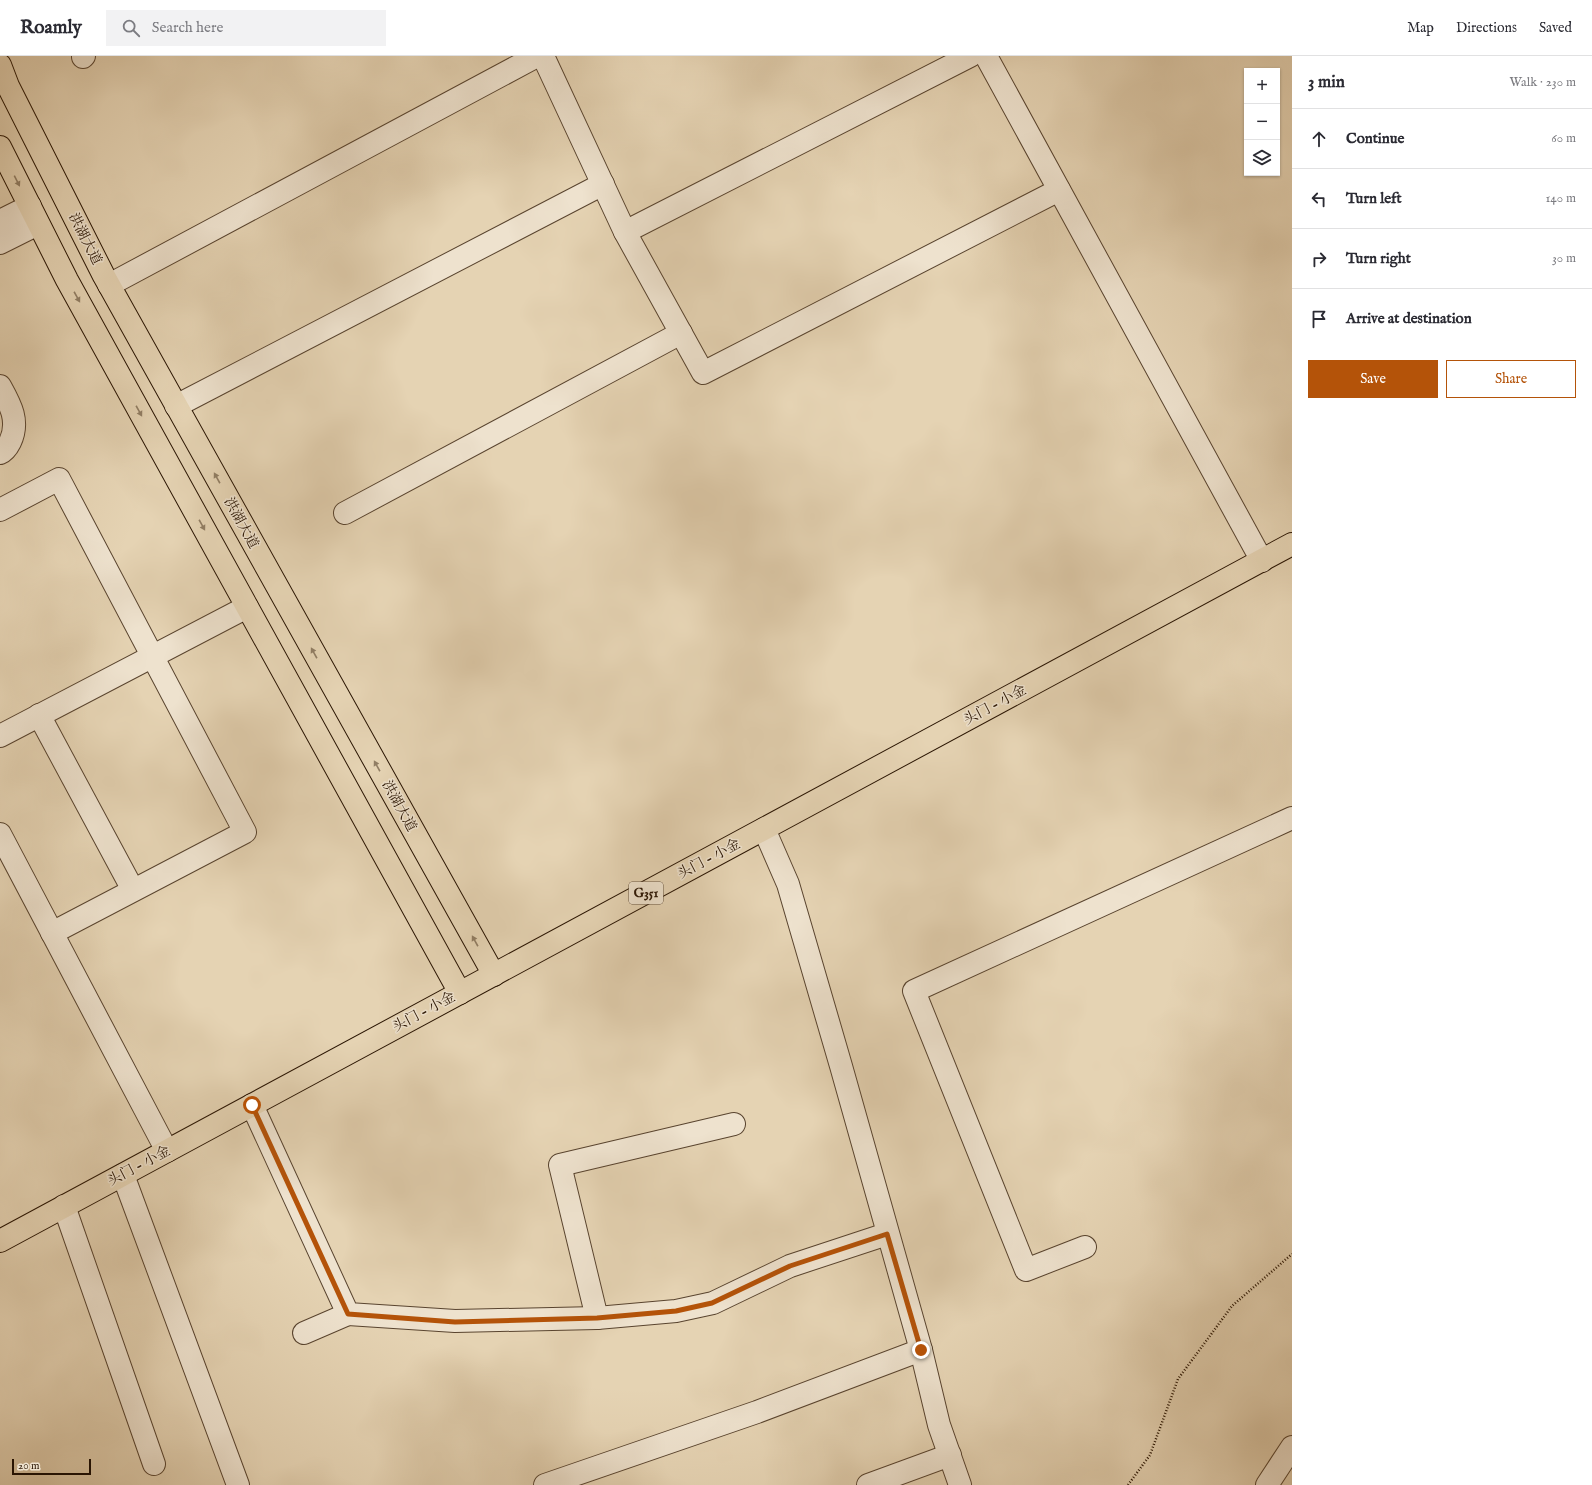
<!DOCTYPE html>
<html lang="en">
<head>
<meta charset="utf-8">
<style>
	body { margin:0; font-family:"IM FELL English","Noto Serif SC",serif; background:#f2f2f3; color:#2b2b33 }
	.controls { position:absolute; right:12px; top:12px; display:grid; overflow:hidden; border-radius:0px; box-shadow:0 1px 3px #0004 }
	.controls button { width:36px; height:36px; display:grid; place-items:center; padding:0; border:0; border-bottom:1px solid #e1e1e2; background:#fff; color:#2b2b33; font:20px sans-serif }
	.scale { position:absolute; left:12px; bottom:10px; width:79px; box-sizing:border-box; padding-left:4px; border:2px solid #2a1503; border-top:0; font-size:11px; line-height:14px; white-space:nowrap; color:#2a1503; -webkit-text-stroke:3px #eee2ce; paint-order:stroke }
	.stop { position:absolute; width:12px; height:12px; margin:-9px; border:3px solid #b45309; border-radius:50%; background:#fff }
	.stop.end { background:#b45309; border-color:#fff; box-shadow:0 1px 4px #0008 }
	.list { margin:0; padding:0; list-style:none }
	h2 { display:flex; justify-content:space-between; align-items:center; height:52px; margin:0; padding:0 16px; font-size:17px }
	h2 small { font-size:13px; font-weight:400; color:#7c7c81 }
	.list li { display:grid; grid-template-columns:26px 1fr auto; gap:12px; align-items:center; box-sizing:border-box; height:60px; padding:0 16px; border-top:1px solid #e1e1e2 }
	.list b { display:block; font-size:15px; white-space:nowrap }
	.list em { font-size:13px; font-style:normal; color:#7c7c81 }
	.actions { display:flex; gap:8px; padding:12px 16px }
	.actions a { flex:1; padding:9px 0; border:1px solid #b45309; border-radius:0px; text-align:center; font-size:14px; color:#b45309 }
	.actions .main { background:#b45309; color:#fff }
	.icon { flex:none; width:22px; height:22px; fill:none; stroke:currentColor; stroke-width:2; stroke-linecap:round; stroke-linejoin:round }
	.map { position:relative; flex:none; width:1292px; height:1429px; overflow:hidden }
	header { display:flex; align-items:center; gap:24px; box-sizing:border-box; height:56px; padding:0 20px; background:#fff; border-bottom:1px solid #e1e1e2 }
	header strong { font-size:19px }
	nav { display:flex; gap:22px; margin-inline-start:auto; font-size:14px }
	.search { width:280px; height:36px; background:#f2f2f3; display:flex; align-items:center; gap:10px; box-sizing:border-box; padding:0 14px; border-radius:0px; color:#7c7c81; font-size:15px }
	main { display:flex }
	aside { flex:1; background:#fff }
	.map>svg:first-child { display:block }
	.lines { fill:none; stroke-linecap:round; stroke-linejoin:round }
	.minor-casing { stroke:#59442f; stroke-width:24 }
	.major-casing { stroke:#2a1503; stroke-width:24 }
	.highway-casing { stroke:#2a1503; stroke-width:24 }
	.path { stroke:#2a1503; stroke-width:2.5; stroke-dasharray:1 2; stroke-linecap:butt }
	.minor { stroke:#eee2ce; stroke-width:22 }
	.major { stroke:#e5d3b3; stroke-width:22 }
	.highway { stroke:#e5d3b3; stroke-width:22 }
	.oneway { fill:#917e64 }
	.route { stroke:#b45309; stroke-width:5 }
	.labels { text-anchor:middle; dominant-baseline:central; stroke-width:3; stroke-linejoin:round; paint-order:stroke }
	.shield { fill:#eee2ce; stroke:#655240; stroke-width:1 }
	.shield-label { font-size:13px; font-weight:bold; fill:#2a1503 }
	.street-label { font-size:14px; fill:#2a1503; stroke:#eee2ce }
</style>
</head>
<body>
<header>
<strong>Roamly</strong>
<div class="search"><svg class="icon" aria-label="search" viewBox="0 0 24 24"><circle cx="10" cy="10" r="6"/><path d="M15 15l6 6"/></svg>Search here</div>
<nav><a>Map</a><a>Directions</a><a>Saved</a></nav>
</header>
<main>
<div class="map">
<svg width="1292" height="1429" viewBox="0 0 1292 1429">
	<rect width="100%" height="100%" fill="#e5d3b3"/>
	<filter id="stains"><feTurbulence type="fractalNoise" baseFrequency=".005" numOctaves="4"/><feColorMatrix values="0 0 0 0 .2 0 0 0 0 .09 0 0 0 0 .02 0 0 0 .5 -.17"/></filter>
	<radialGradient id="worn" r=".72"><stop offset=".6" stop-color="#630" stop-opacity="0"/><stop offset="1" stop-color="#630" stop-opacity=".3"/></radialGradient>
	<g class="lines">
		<!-- minor casing -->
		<g class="minor-casing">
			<g id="minor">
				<polyline points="543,0 625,176 970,0"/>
				<polyline points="986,0 1262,505"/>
				<polyline points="83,1 84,0"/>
				<polyline points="0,165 30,150"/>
				<polyline points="625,176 703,317 1059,134"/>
				<polyline points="0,187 38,168"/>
				<polyline points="109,229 537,0"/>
				<path d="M 0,330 C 10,348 20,365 10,386 C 8,390 5,395 0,397"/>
				<polyline points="176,350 603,128"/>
				<polyline points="0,454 59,423 245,776 52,877"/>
				<polyline points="345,457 681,277"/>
				<polyline points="39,659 133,834"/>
				<polyline points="0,680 247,551"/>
				<polyline points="764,773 788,828 841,1010 921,1294 939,1369 960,1429"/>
				<polyline points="0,778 167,1095"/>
				<polyline points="252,1049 348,1258 455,1265 597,1262 676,1255 713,1247 790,1210 887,1178"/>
				<polyline points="123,1119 238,1429"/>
				<polyline points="64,1150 154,1408"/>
				<polyline points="1085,1191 1026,1214 914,935 1292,762"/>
				<polyline points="597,1262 560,1109 734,1068"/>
				<polyline points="304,1277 348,1258"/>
				<polyline points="545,1429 757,1356 921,1294"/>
				<polyline points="868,1429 950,1399"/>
				<polyline points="1267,1429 1292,1391"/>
			</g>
		</g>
		<!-- major casing -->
		<g class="major-casing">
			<g id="major">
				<polyline points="0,9 8,30 104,220 494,919"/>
				<polyline points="0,91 67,224 460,937"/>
			</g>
		</g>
		<!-- highway casing -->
		<g class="highway-casing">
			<polyline id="highway" points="0,1185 1292,488"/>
		</g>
		<!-- path -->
		<polyline class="path" points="1128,1429 1150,1399 1178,1323 1232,1250 1292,1198"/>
		<!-- minor -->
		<use href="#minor" class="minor"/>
		<!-- major -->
		<use href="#major" class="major"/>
		<!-- highway -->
		<use href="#highway" class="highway"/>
	</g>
	<!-- one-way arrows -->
	<defs><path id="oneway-solid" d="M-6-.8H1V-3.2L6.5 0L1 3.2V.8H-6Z"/></defs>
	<g class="oneway">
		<use href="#oneway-solid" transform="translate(17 125) rotate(63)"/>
		<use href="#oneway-solid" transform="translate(77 241) rotate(61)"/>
		<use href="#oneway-solid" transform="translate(139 355) rotate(61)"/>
		<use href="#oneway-solid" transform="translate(217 422) rotate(-119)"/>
		<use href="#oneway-solid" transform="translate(202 469) rotate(61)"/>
		<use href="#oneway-solid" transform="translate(314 597) rotate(-119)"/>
		<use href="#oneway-solid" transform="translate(377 710) rotate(-119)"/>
		<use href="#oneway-solid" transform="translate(475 885) rotate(-119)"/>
	</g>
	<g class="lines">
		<!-- route -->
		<polyline class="route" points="252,1049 348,1258 455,1266 597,1262 676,1255 712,1247 790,1210 887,1178 921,1294"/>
	</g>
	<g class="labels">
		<!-- shield labels -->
		<rect class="shield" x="629" y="826" width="34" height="22" rx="3"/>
		<g class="shield-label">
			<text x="646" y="837">G351</text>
		</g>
		<!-- street labels -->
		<g class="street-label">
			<text transform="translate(85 183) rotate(63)">洪湖大道</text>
			<text transform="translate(241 467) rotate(61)">洪湖大道</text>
			<text transform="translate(995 649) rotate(-28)">头门 - 小金</text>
			<text transform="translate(399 750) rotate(61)">洪湖大道</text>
			<text transform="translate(709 803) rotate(-28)">头门 - 小金</text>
			<text transform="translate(424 956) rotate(-28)">头门 - 小金</text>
			<text transform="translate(139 1110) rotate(-28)">头门 - 小金</text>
		</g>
	</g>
	<rect width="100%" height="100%" filter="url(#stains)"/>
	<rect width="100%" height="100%" fill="url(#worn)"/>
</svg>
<div class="controls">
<button>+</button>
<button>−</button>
<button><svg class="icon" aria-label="layers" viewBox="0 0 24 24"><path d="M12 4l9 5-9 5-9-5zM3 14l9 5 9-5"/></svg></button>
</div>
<div class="scale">20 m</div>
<div class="stop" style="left:252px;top:1049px"></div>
<div class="stop end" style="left:921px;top:1294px"></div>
</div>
<aside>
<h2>3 min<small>Walk · 230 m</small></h2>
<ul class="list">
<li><svg class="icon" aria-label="ahead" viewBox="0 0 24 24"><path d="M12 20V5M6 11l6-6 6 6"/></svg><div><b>Continue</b></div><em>60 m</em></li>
<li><svg class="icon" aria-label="left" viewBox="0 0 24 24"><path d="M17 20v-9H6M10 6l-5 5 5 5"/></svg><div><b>Turn left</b></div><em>140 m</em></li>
<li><svg class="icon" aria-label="right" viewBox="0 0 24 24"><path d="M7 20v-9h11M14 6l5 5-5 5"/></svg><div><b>Turn right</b></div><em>30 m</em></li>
<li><svg class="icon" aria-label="arrive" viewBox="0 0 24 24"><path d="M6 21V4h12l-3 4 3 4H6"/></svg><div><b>Arrive at destination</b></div></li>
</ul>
<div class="actions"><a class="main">Save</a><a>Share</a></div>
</aside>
</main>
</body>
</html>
